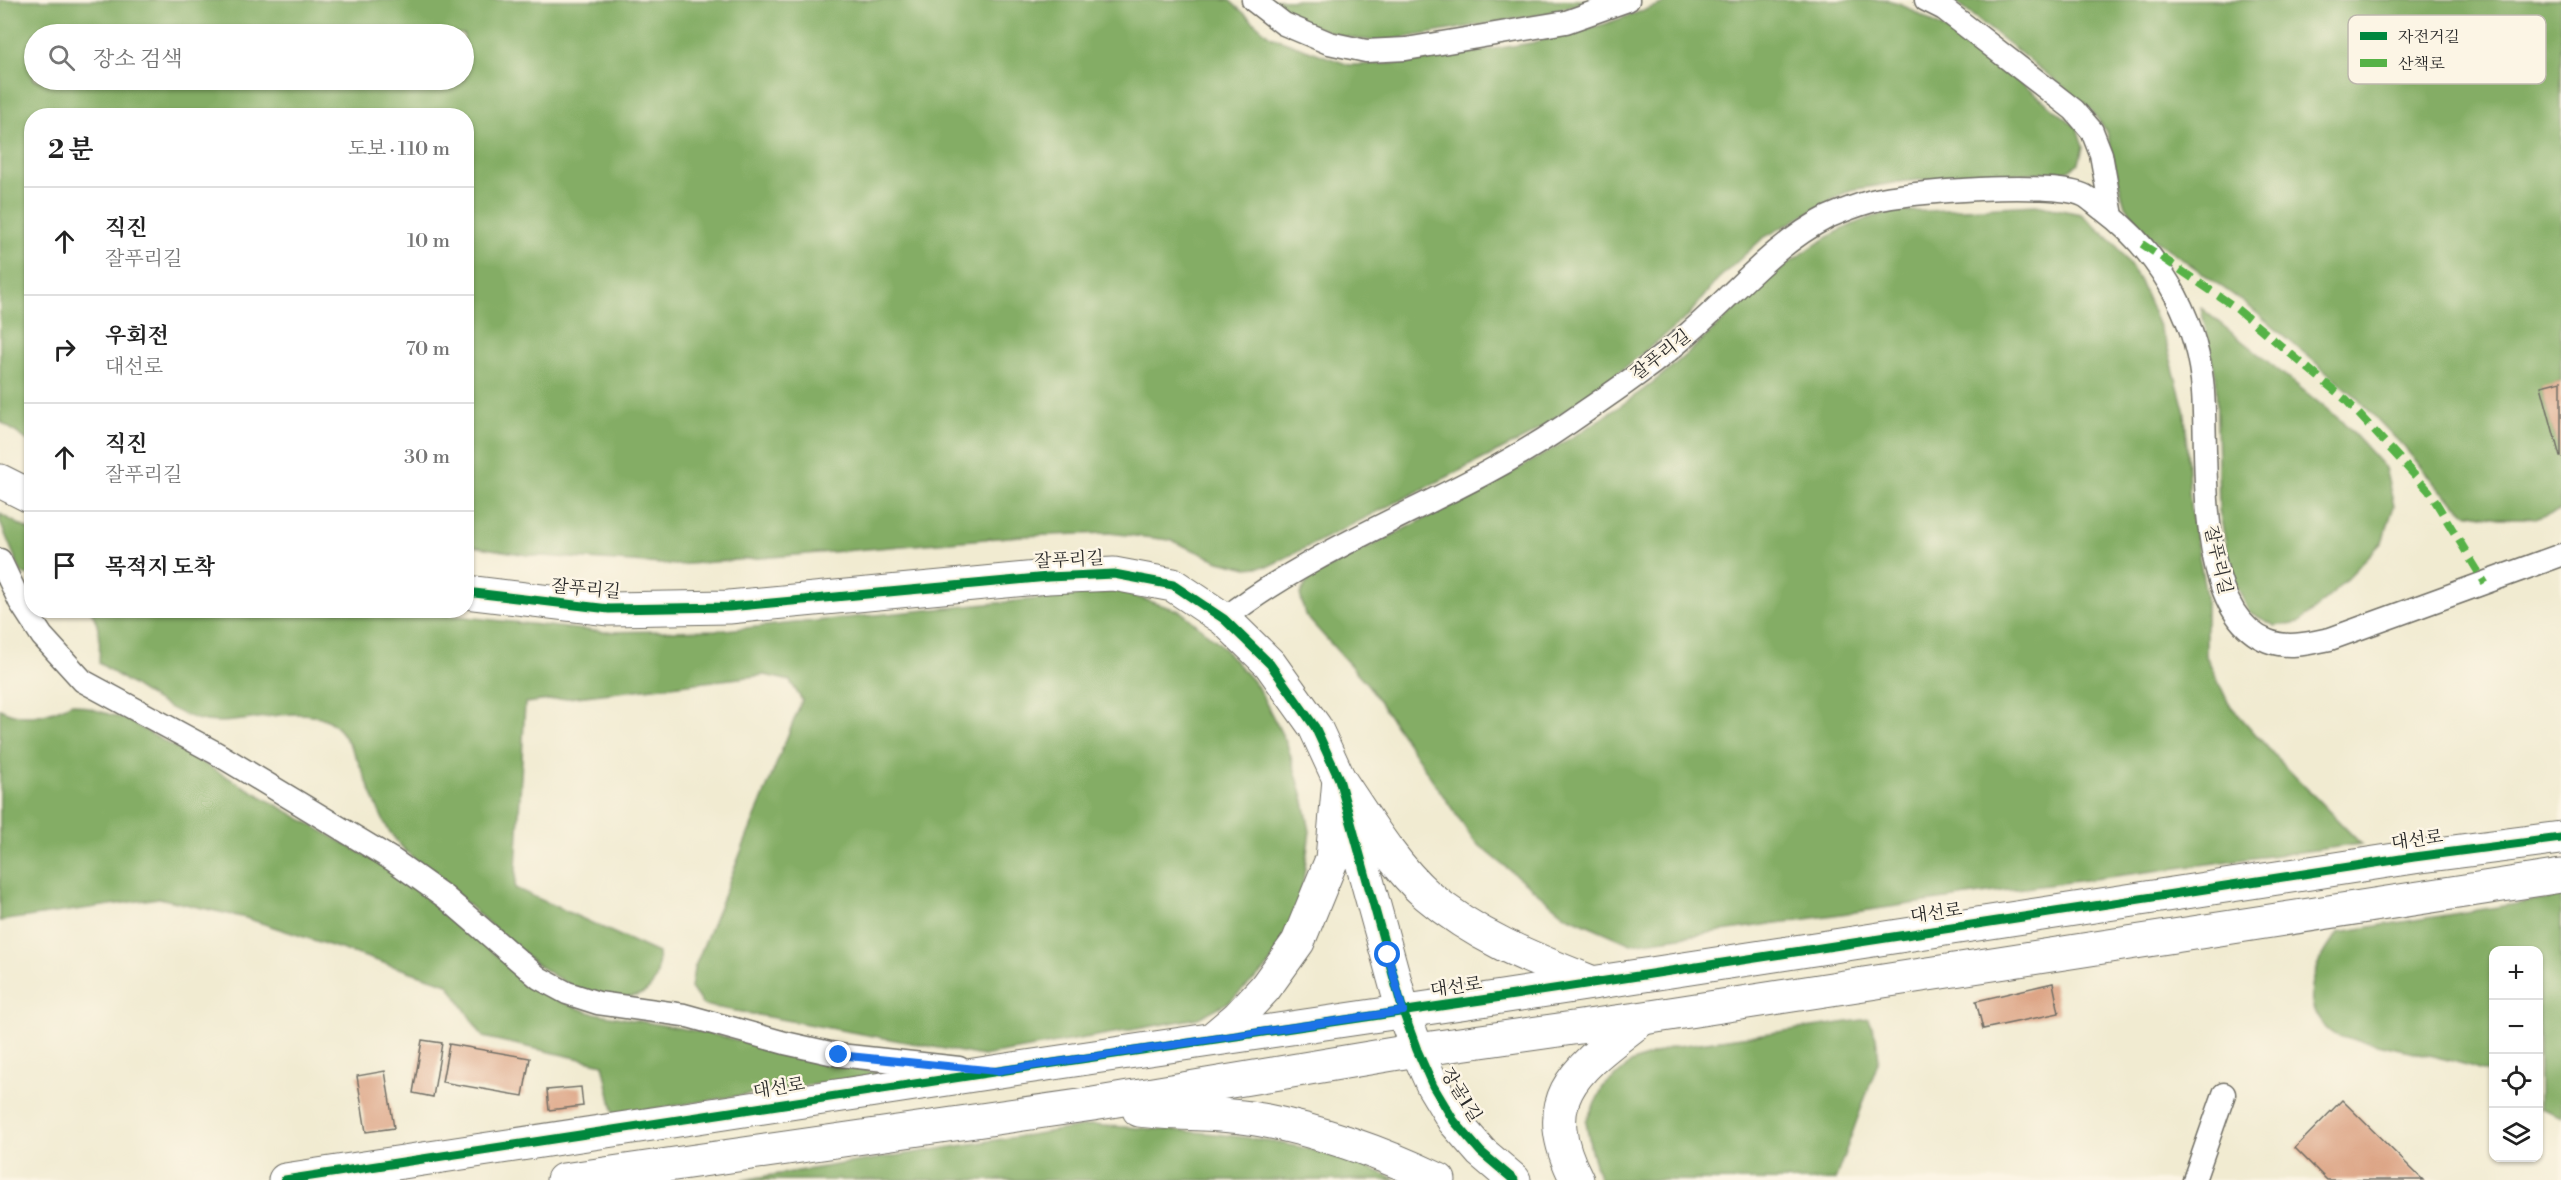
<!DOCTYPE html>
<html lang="ko">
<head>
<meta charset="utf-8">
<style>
	body { margin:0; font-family:"Libre Bodoni","Noto Serif KR",serif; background:#f6f6f6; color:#222 }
	.controls { position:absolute; right:18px; bottom:18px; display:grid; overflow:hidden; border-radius:12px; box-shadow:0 2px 4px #0004 }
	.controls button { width:54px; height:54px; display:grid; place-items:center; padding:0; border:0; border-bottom:2px solid #e0e0e0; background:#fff; color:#222; font:30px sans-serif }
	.stop { position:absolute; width:18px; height:18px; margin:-14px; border:4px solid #1a73e8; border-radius:50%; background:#fff }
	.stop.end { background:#1a73e8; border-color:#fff; box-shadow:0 2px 6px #0008 }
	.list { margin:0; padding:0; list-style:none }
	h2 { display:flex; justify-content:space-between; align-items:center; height:78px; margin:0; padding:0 24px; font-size:26px }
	h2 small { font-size:20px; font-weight:400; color:#767676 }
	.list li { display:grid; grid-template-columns:39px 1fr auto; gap:18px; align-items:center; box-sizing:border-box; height:108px; padding:0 24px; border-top:2px solid #e0e0e0 }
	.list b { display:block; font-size:22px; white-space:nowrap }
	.list p { margin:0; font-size:20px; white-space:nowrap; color:#767676 }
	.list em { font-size:20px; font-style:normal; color:#767676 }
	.icon { flex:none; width:33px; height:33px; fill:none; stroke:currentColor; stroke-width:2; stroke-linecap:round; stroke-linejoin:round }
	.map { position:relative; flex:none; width:2561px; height:1180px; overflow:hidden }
	.search { position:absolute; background:#fff; box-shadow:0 2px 4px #0004; left:24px; top:24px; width:450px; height:66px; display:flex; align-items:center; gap:15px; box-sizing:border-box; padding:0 21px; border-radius:33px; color:#767676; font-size:22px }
	.panel { position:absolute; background:#fff; box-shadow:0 2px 4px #0004; left:24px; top:108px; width:450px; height:510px; border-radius:24px }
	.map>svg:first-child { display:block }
	.forest { fill:#84ad65; stroke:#586c48; stroke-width:1.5; fill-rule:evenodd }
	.building { fill:#dda586 }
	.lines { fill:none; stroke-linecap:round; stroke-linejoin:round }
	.lane-casing { stroke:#706e65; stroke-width:25 }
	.street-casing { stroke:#706e65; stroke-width:35 }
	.secondary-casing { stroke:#706e65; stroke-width:35 }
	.lane { stroke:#fff; stroke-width:22 }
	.street { stroke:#fff; stroke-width:33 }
	.secondary { stroke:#fff; stroke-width:33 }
	.quiet { stroke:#56b246; stroke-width:8; stroke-dasharray:15 8; stroke-linecap:butt }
	.cycleway-casing { stroke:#fcf5e5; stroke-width:13 }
	.cycleway { stroke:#00873e; stroke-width:9 }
	.route { stroke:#1a73e8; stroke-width:8 }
	.labels { text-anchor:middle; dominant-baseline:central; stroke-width:5; stroke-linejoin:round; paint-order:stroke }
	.street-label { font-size:18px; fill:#2b2b2b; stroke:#fcf5e5 }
	.key { fill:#fcf5e5; stroke:#bdb8ad; stroke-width:1.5 }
	.key-label { font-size:16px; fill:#2b2b2b }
</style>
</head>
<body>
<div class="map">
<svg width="2561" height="1180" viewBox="0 0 2561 1180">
	<rect width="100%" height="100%" fill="#fcf5e5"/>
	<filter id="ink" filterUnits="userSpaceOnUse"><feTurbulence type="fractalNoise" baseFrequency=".0167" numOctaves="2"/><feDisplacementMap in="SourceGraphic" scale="12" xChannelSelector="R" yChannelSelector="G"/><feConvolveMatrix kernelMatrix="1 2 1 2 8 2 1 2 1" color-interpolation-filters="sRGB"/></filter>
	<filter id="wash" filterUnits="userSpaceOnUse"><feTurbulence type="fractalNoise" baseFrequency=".008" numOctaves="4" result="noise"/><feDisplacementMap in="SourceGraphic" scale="24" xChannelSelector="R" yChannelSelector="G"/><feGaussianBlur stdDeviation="1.35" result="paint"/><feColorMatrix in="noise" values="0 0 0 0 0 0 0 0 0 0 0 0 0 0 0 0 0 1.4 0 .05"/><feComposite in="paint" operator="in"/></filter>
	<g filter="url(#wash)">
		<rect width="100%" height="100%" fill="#f1ebd1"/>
		<!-- forest -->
		<g class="forest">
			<path d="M 0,0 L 1229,0 L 1270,36 L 1349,65 L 1407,63 L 1531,43 L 1605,24 L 1673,0 L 1886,0 L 1899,3 L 1971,44 L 2077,127 L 2083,147 L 2079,163 L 2067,171 L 1906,181 L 1850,190 L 1763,238 L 1717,280 L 1687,317 L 1606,383 L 1527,437 L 1269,566 L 1247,568 L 1219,561 L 1170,540 L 1109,533 L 1021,536 L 677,565 L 527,555 L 467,545 L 466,116 L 32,116 L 31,443 L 0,421 ZM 34,34 L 464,34 L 464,80 L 34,80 Z"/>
			<polygon points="1266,0 1590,0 1544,14 1379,42 1341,36 1292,18"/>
			<polygon points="1953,0 2561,0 2561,381 2541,387 2561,460 2561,510 2537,518 2500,518 2465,512 2438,488 2404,447 2354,395 2246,304 2143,231 2124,203 2107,132 2089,107"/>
			<path d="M 2036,205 L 2081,214 L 2116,245 L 2138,277 L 2167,345 L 2185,413 L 2190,505 L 2206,595 L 2206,656 L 2229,704 L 2275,756 L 2361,844 L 2002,891 L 1631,944 L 1565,915 L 1474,841 L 1368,685 L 1305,615 L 1300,594 L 1311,576 C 1424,519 1541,464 1643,390 C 1721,333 1786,241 1882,214 C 1896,210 1913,212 1927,211 C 1963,209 1999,207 2036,205 Z"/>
			<polygon points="2201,308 2344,423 2385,468 2394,506 2382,542 2333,593 2300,622 2275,626 2249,612 2233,578 2219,510 2216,378"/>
			<polygon points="0,514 31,531 31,575 22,574 0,522"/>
			<path d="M 1118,591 L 1180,611 L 1219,643 L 1257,686 L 1287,744 L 1303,797 L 1310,831 L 1302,889 L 1290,932 L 1266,969 L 1229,1002 L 1198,1018 L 983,1056 L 703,1005 L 691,988 L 694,969 L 802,700 L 790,681 L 765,675 L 525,703 L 515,888 L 658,953 C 660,975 654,996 628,997 C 611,997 589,995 574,987 C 529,965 495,928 457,895 C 434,875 405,856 388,829 C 371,802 356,735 327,720 C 297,704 243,726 206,721 C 175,717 126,680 99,663 C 100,644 101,627 91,611 L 401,610 L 604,632 L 725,630 Z"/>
			<path d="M 72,703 L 125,719 L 393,871 L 545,995 L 588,1012 L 707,1033 L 883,1074 L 614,1115 L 603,1064 L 483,1037 L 448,984 L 246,918 L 159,898 L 0,921 L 0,709 C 25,722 49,715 72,703 Z"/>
			<path d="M 2561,897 L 2561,1117 L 2539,1108 L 2538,950 L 2494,950 L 2493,1074 C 2455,1059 2413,1052 2372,1043 C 2361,1041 2341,1040 2332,1033 C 2294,1005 2316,961 2339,932 Z"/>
			<polygon points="1869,1019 1876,1037 1879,1060 1835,1180 1600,1180 1591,1151 1586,1121 1603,1087 1631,1063 1671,1047"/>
			<path d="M 1093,1125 C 1196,1132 1302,1134 1397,1180 L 741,1180 Z"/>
		</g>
		<g id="blocks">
			<!-- building -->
			<g class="building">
				<polygon points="2561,381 2561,457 2560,457 2541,386"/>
				<polygon points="2053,983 2059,1013 1983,1029 1976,1001"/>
				<polygon points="422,1040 442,1043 433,1097 413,1093"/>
				<polygon points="449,1044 530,1058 523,1096 442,1082"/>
				<polygon points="385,1071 394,1128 366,1132 357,1076"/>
				<polygon points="581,1087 583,1106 549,1110 547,1090"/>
				<polygon points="2342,1100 2423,1180 2327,1180 2295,1148"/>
			</g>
		</g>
	</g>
	<g filter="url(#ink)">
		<use href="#blocks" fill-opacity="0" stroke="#706e65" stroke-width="1.5"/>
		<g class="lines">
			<!-- lane casing -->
			<g class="lane-casing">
				<g id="lane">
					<polyline points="1253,0 1284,24 1329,43 1366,51 1406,49 1566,22 1628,0"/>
					<polyline points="1926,0 1944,9 2074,110 2092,131 2101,154 2112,216"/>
					<polyline points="0,560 20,602 42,636 83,681 216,753 393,860 445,897 539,978 567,993 598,1003 684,1015 785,1043 839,1055 959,1068"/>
					<path d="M 1224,619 C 1328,538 1456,500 1564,426 C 1607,396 1652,367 1690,332 C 1736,292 1773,245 1828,217 C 1842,211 1858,205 1872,201 C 1910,191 2050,181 2083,195 C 2090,198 2096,205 2102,209 C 2156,249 2194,312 2202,380 C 2210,448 2191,611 2268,641 C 2288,649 2310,643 2330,639 L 2561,555"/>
					<polyline points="2194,1180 2224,1094"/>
				</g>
			</g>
			<!-- street casing -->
			<g class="street-casing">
				<g id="street">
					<polyline points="0,481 32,497"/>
					<polyline points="466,592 609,609 729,607 1048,577 1114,574 1173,585 1224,619 1270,664 1315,727 1339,779 1403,1011 1417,1050 1433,1086 1454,1121 1481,1152 1514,1180"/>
				</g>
			</g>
			<!-- secondary casing -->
			<g class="secondary-casing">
				<g id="secondary">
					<path d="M 1339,779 C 1364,816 1393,865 1427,895 C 1476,937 1533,959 1591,982"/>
					<polyline points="1212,1039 1238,1017 1265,988 1298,942 1332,859 1339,779"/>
					<path d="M 1139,1110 C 1180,1115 1222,1112 1262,1120 C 1324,1132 1382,1153 1439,1180"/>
					<polyline points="285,1180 1013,1069 1488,999 2414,857 2561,838"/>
					<polyline points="563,1180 1093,1104 1417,1050 1644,1018 2561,876"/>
					<path d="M 1577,1180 C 1533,1095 1579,1068 1642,1019"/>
				</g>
			</g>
			<!-- lane -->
			<use href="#lane" class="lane"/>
			<!-- street -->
			<use href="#street" class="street"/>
			<!-- secondary -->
			<use href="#secondary" class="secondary"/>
			<!-- quiet -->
			<polyline class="quiet" points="2142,244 2232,305 2346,400 2429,491 2485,583"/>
			<!-- cycleway casing -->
			<g class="cycleway-casing">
				<g id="cycleway">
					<polyline points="466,592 609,609 729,607 1048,577 1114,574 1173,585 1224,619 1270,664 1315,727 1339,779 1403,1011 1417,1050 1433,1086 1454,1121 1481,1152 1514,1180"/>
					<polyline points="285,1180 1013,1069 1488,999 2414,857 2561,838"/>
				</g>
			</g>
			<!-- cycleway -->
			<use href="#cycleway" class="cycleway"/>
		</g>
	</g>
	<g class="lines" filter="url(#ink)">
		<!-- route -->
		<polyline class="route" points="839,1055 996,1071 1403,1011 1388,955"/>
	</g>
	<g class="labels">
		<!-- street labels -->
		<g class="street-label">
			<text transform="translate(1661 355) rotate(-38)">잘푸리길</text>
			<text transform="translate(1069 560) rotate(-3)">잘푸리길</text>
			<text transform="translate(2218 560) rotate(77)">잘푸리길</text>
			<text transform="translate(586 589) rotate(5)">잘푸리길</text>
			<text transform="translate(2417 840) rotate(-8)">대선로</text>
			<text transform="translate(1936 913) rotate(-8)">대선로</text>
			<text transform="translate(1456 987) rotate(-8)">대선로</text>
			<text transform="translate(779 1088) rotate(-9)">대선로</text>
			<text transform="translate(1461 1095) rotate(58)">장골1길</text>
		</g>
	</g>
	<!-- legend -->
	<rect x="2348" y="15" width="198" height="69" rx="9" class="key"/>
	<rect x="2360" y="32" width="27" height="8" fill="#00873e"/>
	<rect x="2360" y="59" width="27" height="8" fill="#56b246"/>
	<g class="key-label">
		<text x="2398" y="42">자전거길</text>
		<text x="2398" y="69">산책로</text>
	</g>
</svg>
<div class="controls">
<button>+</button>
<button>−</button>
<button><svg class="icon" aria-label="locate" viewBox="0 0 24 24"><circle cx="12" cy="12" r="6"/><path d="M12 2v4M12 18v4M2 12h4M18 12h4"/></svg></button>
<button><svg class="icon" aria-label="layers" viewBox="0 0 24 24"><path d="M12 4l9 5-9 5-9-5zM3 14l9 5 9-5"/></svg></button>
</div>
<div class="stop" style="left:1388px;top:955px"></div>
<div class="stop end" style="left:839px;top:1055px"></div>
<div class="search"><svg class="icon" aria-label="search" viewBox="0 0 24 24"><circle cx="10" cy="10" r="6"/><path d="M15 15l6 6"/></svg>장소 검색</div>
<section class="panel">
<h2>2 분<small>도보 · 110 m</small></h2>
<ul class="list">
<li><svg class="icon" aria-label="ahead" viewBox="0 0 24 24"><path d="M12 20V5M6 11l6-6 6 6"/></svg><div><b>직진</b><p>잘푸리길</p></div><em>10 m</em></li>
<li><svg class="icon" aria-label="right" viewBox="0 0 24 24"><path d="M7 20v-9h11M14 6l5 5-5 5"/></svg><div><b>우회전</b><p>대선로</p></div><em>70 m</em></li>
<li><svg class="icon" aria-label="ahead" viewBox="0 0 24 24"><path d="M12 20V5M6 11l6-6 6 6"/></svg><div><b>직진</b><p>잘푸리길</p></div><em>30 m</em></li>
<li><svg class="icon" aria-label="arrive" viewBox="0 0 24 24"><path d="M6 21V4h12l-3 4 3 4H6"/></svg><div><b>목적지 도착</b></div></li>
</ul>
</section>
</div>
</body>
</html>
